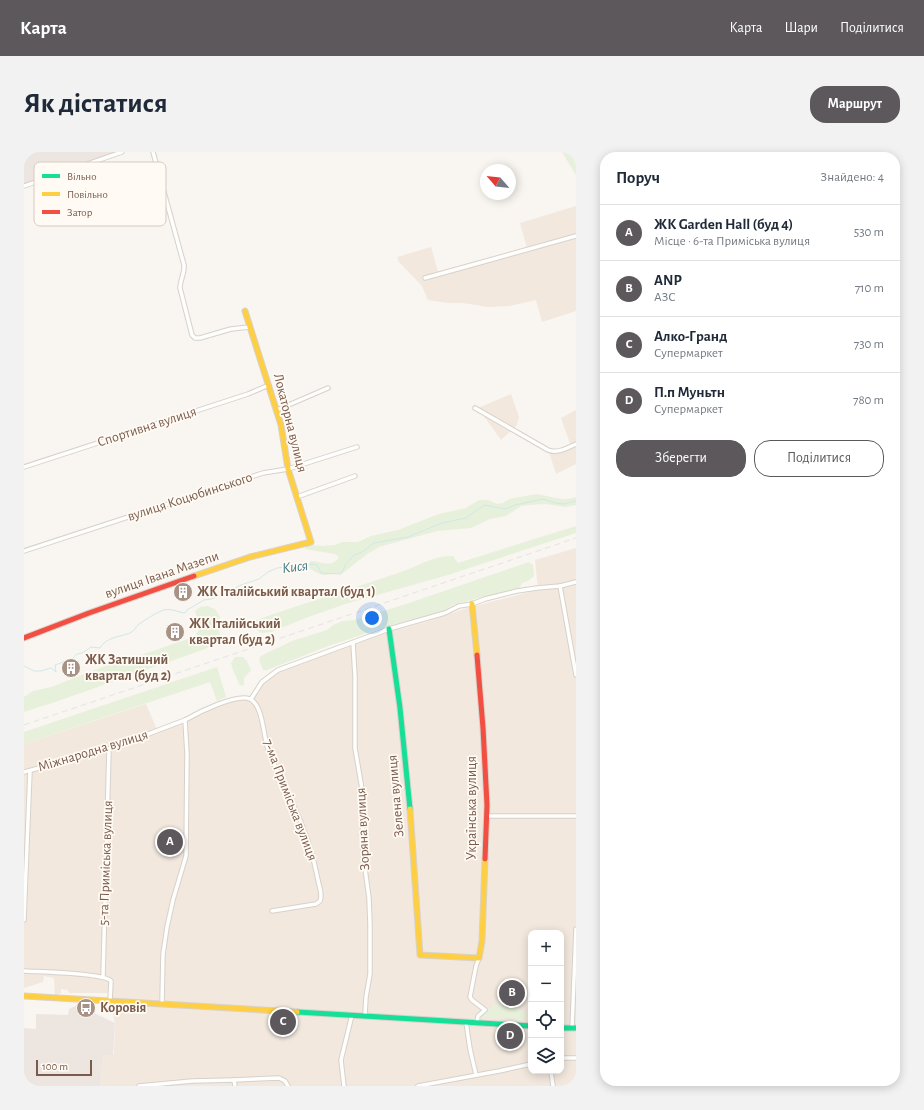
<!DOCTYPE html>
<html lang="uk">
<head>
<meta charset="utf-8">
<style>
	body { margin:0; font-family:"Alegreya Sans",sans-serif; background:#f2f2f3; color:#1f2937 }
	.controls { position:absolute; right:12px; bottom:12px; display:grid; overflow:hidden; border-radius:8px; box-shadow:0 2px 10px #0003 }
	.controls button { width:36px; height:36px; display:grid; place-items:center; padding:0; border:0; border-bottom:1px solid #e0e1e3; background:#fff; color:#1f2937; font:20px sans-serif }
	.compass { position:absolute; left:456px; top:12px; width:36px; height:36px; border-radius:50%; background:#fff; box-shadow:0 2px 10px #0003; rotate:298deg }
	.scale { position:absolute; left:12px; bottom:10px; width:56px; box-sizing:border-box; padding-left:4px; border:2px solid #7a5c4d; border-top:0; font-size:11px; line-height:14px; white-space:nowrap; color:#7a5c4d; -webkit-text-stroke:3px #fffaf3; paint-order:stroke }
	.you { position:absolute; left:348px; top:466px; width:14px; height:14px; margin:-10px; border:3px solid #fff; border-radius:50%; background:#1a73e8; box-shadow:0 0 0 6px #1a73e833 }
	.badge { display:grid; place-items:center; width:26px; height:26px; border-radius:50%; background:#5c585b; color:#fff; font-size:13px; font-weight:700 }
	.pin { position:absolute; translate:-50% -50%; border:2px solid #fff; box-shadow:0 1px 4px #0006 }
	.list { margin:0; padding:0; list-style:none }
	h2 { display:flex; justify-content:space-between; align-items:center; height:52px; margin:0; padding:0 16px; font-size:17px }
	h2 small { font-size:13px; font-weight:400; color:#747a83 }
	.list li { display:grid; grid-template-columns:26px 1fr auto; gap:12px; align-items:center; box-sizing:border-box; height:56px; padding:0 16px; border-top:1px solid #e0e1e3 }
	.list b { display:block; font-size:15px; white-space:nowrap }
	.list p { margin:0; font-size:13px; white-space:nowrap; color:#747a83 }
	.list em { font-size:13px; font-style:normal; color:#747a83 }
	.actions { display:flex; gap:8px; padding:12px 16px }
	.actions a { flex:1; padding:9px 0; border:1px solid #5c585b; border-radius:16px; text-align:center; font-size:14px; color:#5c585b }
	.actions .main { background:#5c585b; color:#fff }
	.icon { flex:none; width:22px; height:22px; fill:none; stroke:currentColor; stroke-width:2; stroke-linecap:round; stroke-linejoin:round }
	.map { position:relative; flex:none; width:552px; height:934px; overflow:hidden; border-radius:16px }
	header { display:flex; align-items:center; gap:24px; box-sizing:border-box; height:56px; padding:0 20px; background:#5c585b; color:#fff }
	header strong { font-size:19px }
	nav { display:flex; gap:22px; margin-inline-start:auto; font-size:14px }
	.intro { display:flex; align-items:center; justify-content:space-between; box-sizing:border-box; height:96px; padding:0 24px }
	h1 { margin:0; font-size:28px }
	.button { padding:10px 18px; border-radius:16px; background:#5c585b; color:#fff; font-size:14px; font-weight:700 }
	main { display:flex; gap:24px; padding:0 24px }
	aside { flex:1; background:#fff; border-radius:16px; box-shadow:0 2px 10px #0003 }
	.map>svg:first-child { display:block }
	.residential { fill:#f2e8de; fill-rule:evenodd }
	.industrial { fill:#ede5e0 }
	.green { fill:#e7f0db }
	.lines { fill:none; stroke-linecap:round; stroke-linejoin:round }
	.stream { stroke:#d0e8ea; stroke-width:1 }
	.street-casing { stroke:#d7d1cb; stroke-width:5.5 }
	.fast-casing { stroke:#d9d2cb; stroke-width:7 }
	.slow-casing { stroke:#d9d2cb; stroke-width:7 }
	.jam-casing { stroke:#d9d2cb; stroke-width:7 }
	.street { stroke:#fefefd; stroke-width:3.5 }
	.fast { stroke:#16e098; stroke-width:5 }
	.slow { stroke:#ffcf43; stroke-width:5 }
	.jam { stroke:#f24e42; stroke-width:5 }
	.rail { stroke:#e6e3e7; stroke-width:1; stroke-dasharray:6 4; stroke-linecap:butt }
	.labels { text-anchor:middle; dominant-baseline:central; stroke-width:3.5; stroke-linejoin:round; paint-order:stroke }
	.street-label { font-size:14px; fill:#7a5c4d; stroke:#fffaf3 }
	.poi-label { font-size:14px; font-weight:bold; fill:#7a5c4d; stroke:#fffaf3; text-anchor:start }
	.water-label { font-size:15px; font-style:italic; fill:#437c86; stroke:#fffaf3 }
	.key { fill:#fffaf3; stroke:#d7cbc1; stroke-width:1 }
	.key-label { font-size:11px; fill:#7a5c4d }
</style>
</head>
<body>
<header>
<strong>Карта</strong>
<nav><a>Карта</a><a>Шари</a><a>Поділитися</a></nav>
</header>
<div class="intro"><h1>Як дістатися</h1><a class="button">Маршрут</a></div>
<main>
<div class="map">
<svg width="552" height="934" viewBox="0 0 552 934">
	<rect width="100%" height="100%" fill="#f9f5f0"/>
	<!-- residential -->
	<g class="residential">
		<polygon points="552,54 552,159 518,170 512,148 485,154 464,155 439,151 424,151 404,148 398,134 375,110 373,105 407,95 414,120 503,96 496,71"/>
		<polygon points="487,242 495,265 493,273 477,288 454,256"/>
		<polygon points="552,258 552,312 532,322 525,300 547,294 537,266"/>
		<path d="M 552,396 L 552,934 L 76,934 L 79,903 L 90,902 L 91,871 L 86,849 L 86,841 L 45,841 L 44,838 L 37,837 L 37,841 L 31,844 L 30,826 L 20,824 L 19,830 L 0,836 L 0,592 L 122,552 L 134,580 L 163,569 L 191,555 L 232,543 L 232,539 L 241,528 L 252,520 L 278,510 L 358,482 L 402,470 L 443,456 L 514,438 L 511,408 ZM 507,781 L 537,781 L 537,919 L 507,919 Z"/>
	</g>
	<!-- industrial -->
	<g class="industrial">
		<polygon points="0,0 91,0 42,19 0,32"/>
		<polygon points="53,853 91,871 89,903 79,903 76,934 0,934 0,876 12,877 12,862 44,863 45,857"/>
	</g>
	<!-- green -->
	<g class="green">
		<polygon points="538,0 550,0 552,11 552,23"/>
		<path d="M 513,342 C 527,344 538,350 552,345 L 552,353 L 541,355 L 522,352 L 504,353 L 497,354 L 482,364 L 466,367 L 447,376 L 413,379 L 369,391 L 355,395 L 342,403 L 319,421 L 299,423 L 291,420 L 284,415 L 286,409 C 297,408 306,418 315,405 L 311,402 L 281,397 L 282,393 L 300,394 L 311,393 L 318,390 L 334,390 L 347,384 L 374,378 L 415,362 L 442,356 L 455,348 L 464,348 L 473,352 L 479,351 L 485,347 Z"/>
		<path d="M 552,374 L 552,381 L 424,423 L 321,452 L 279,467 L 247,480 L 238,481 L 231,477 L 229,469 C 278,452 328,437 377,420 C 394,414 411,403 429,404 L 434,411 Z"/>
		<polygon points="505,410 509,413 510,424 504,429 498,431 495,437 434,451 427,454 419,459 371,472 304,494 243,518 239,518 235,508 237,504 268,489 303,478 309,473 319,469 331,468 385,451"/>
		<path d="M 183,454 L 191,457 L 196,465 L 193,474 L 196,483 L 192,491 L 181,497 L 34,549 L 0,560 L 0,545 L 9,539 L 27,535 L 81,514 L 114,504 L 170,485 C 180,472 175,472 171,459 L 176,455 Z"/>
		<polygon points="211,505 219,505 223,509 227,518 220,526 220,533 216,534 209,518 207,511"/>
		<polygon points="193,515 202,545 193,549 186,530 0,592 0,580"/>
		<path d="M 473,852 C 489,851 497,854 504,868 L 458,865 L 459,862 Z"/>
	</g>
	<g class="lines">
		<!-- stream -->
		<path class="stream" d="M 0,514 L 10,519 L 17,519 L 27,516 L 32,520 L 31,513 L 48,507 L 53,502 L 58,501 L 67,495 L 76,496 C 82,485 96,485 106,481 C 110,479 112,475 115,472 C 121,468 130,462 137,459 C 145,455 153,460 161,461 L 163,458 L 180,448 L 187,447 L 202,441 L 217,433 L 235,427 L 244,420 L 253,416 L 289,412 L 293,413 L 297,421 L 317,422 L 322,412 L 330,403 L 338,400 L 350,391 L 384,385 L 418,371 L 442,366 L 460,353 L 481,357 L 491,353 L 519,347 L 531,351 L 539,352 L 552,349"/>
		<!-- street casing -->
		<g class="street-casing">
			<g id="street">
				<path d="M 129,0 L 160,113 C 161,121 156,128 156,136 L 168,183 L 171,186 L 176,186 L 207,177 L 226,175"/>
				<polyline points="0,34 98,0"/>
				<polyline points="401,126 552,84"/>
				<path d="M 451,256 L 524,298 C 533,302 543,296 552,292"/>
				<polyline points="253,258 304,236"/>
				<polyline points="0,315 224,242 245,233"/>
				<polyline points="273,345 331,324"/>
				<polyline points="0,399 239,321 264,317 333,295"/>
				<polyline points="536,434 552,523"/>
				<polyline points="329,491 331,524 331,596 338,637 339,702 345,746 346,773 346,822 342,845 341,863"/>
				<polyline points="227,547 238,530 254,518 365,477 421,461 435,454 448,452 461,447 493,439 513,436 536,434 552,430"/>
				<path d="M 0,620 L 85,597 L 161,568 C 173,561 213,541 226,547 C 238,553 239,578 242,589 C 243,596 246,603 249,609 C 254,623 262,636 268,650 C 280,675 289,701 294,728 C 295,735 299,742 296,749 L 292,752 L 248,759"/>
				<polyline points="463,664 552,664"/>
				<polyline points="0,768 6,619"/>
				<path d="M 0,819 C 15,820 80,821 87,829 L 86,849"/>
				<polyline points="79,825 85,597"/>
				<polyline points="138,851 139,802 143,775 149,748 162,704 163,602 161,568"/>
				<polyline points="442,870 446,897 452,923"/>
				<polyline points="453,870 454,864 461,858 448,848 446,845 452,814 455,806"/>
				<polyline points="548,876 552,777"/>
				<polyline points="537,906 552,906"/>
				<polyline points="527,919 529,934"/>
				<polyline points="115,934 168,929 210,928"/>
				<polyline points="211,934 210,928 255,926 261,929 264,934"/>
				<polyline points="320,934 317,908 328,863"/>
				<polyline points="394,934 475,919 507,912"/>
			</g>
		</g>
		<!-- fast casing -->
		<g class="fast-casing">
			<g id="fast">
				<polyline points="365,477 376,556 386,657"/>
				<polyline points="273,860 507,874"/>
				<polyline points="537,876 552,876"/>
			</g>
		</g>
		<!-- slow casing -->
		<g class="slow-casing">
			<g id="slow">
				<polyline points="170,424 226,405 287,390 264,317 257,273 221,159"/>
				<polyline points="448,452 453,503"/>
				<polyline points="386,657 396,803 455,806 458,789 461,707"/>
				<polyline points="0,844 273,860"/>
			</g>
		</g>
		<!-- jam casing -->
		<g class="jam-casing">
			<g id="jam">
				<polyline points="0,486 65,461 170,424"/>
				<polyline points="453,503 459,576 463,653 461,707"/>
			</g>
		</g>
		<!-- street -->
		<use href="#street" class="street"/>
		<!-- fast -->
		<use href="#fast" class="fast"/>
		<!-- slow -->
		<use href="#slow" class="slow"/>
		<!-- jam -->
		<use href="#jam" class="jam"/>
		<!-- rail -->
		<polyline class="rail" points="0,573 552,386"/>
	</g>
	<!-- icons -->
	<defs>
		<g id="building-disc" transform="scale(1)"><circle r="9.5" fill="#a69286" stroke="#fffaf3"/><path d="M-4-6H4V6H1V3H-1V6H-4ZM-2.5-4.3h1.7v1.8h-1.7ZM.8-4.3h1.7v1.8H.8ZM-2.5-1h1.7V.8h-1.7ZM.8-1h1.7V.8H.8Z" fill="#fff"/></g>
		<g id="bus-disc" transform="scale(1)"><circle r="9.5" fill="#a69286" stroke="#fffaf3"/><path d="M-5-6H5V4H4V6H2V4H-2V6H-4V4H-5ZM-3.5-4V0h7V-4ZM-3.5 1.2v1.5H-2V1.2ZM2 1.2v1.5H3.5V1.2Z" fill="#fff"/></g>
	</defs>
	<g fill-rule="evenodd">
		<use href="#building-disc" x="159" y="440"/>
		<use href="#building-disc" x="151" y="480"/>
		<use href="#building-disc" x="47" y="516"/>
		<use href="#bus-disc" x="62" y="856"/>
	</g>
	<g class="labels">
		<!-- street labels -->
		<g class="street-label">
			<text transform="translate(266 271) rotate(76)">Локаторна вулиця</text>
			<text transform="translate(123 275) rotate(-18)">Спортивна вулиця</text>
			<text transform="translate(166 345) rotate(-18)">вулиця Коцюбинського</text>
			<text transform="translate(138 423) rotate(-19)">вулиця Івана Мазепи</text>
			<text transform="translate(69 599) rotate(-17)">Міжнародна вулиця</text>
			<text transform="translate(372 644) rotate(-95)">Зелена вулиця</text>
			<text transform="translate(266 648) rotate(69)">7-ма Приміська вулиця</text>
			<text transform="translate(448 656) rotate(-90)">Українська вулиця</text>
			<text transform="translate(339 677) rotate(-93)">Зоряна вулиця</text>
			<text transform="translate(82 711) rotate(-88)">5-та Приміська вулиця</text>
		</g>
		<!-- poi labels -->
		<g class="poi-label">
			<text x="173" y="440">ЖК Італійський квартал (буд 1)</text>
			<text x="165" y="472">ЖК Італійський<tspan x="165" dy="16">квартал (буд 2)</tspan></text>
			<text x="61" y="508">ЖК Затишний<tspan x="61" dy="16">квартал (буд 2)</tspan></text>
			<text x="76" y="856">Коровія</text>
		</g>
		<!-- water labels -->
		<g class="water-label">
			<text transform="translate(271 415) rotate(-7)">Кися</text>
		</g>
	</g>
	<!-- legend -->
	<rect x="10" y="10" width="132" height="64" rx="6" class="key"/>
	<rect x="18" y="22" width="18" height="4" fill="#16e098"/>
	<rect x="18" y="40" width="18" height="4" fill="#ffcf43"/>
	<rect x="18" y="58" width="18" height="4" fill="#f24e42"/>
	<g class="key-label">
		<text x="43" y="28">Вільно</text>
		<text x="43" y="46">Повільно</text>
		<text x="43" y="64">Затор</text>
	</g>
</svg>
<div class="controls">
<button>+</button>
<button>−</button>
<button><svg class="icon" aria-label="locate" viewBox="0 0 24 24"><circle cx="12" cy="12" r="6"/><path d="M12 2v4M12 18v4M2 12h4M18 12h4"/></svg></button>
<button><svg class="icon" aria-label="layers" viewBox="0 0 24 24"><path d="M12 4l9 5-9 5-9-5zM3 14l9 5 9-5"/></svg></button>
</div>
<svg class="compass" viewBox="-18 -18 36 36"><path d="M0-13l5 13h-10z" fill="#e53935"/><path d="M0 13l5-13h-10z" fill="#747a83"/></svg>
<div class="scale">100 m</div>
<div class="you"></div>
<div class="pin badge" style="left:146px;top:690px">A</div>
<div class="pin badge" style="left:488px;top:841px">B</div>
<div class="pin badge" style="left:259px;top:870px">C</div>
<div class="pin badge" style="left:486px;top:884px">D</div>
</div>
<aside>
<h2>Поруч<small>Знайдено: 4</small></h2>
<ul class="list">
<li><span class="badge">A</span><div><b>ЖК Garden Hall (буд 4)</b><p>Місце · 6-та Приміська вулиця</p></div><em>530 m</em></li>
<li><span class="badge">B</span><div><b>ANP</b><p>АЗС</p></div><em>710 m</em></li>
<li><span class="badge">C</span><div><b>Алко-Гранд</b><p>Супермаркет</p></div><em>730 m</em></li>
<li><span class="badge">D</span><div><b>П.п Муньтн</b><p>Супермаркет</p></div><em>780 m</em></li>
</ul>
<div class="actions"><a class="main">Зберегти</a><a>Поділитися</a></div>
</aside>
</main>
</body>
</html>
